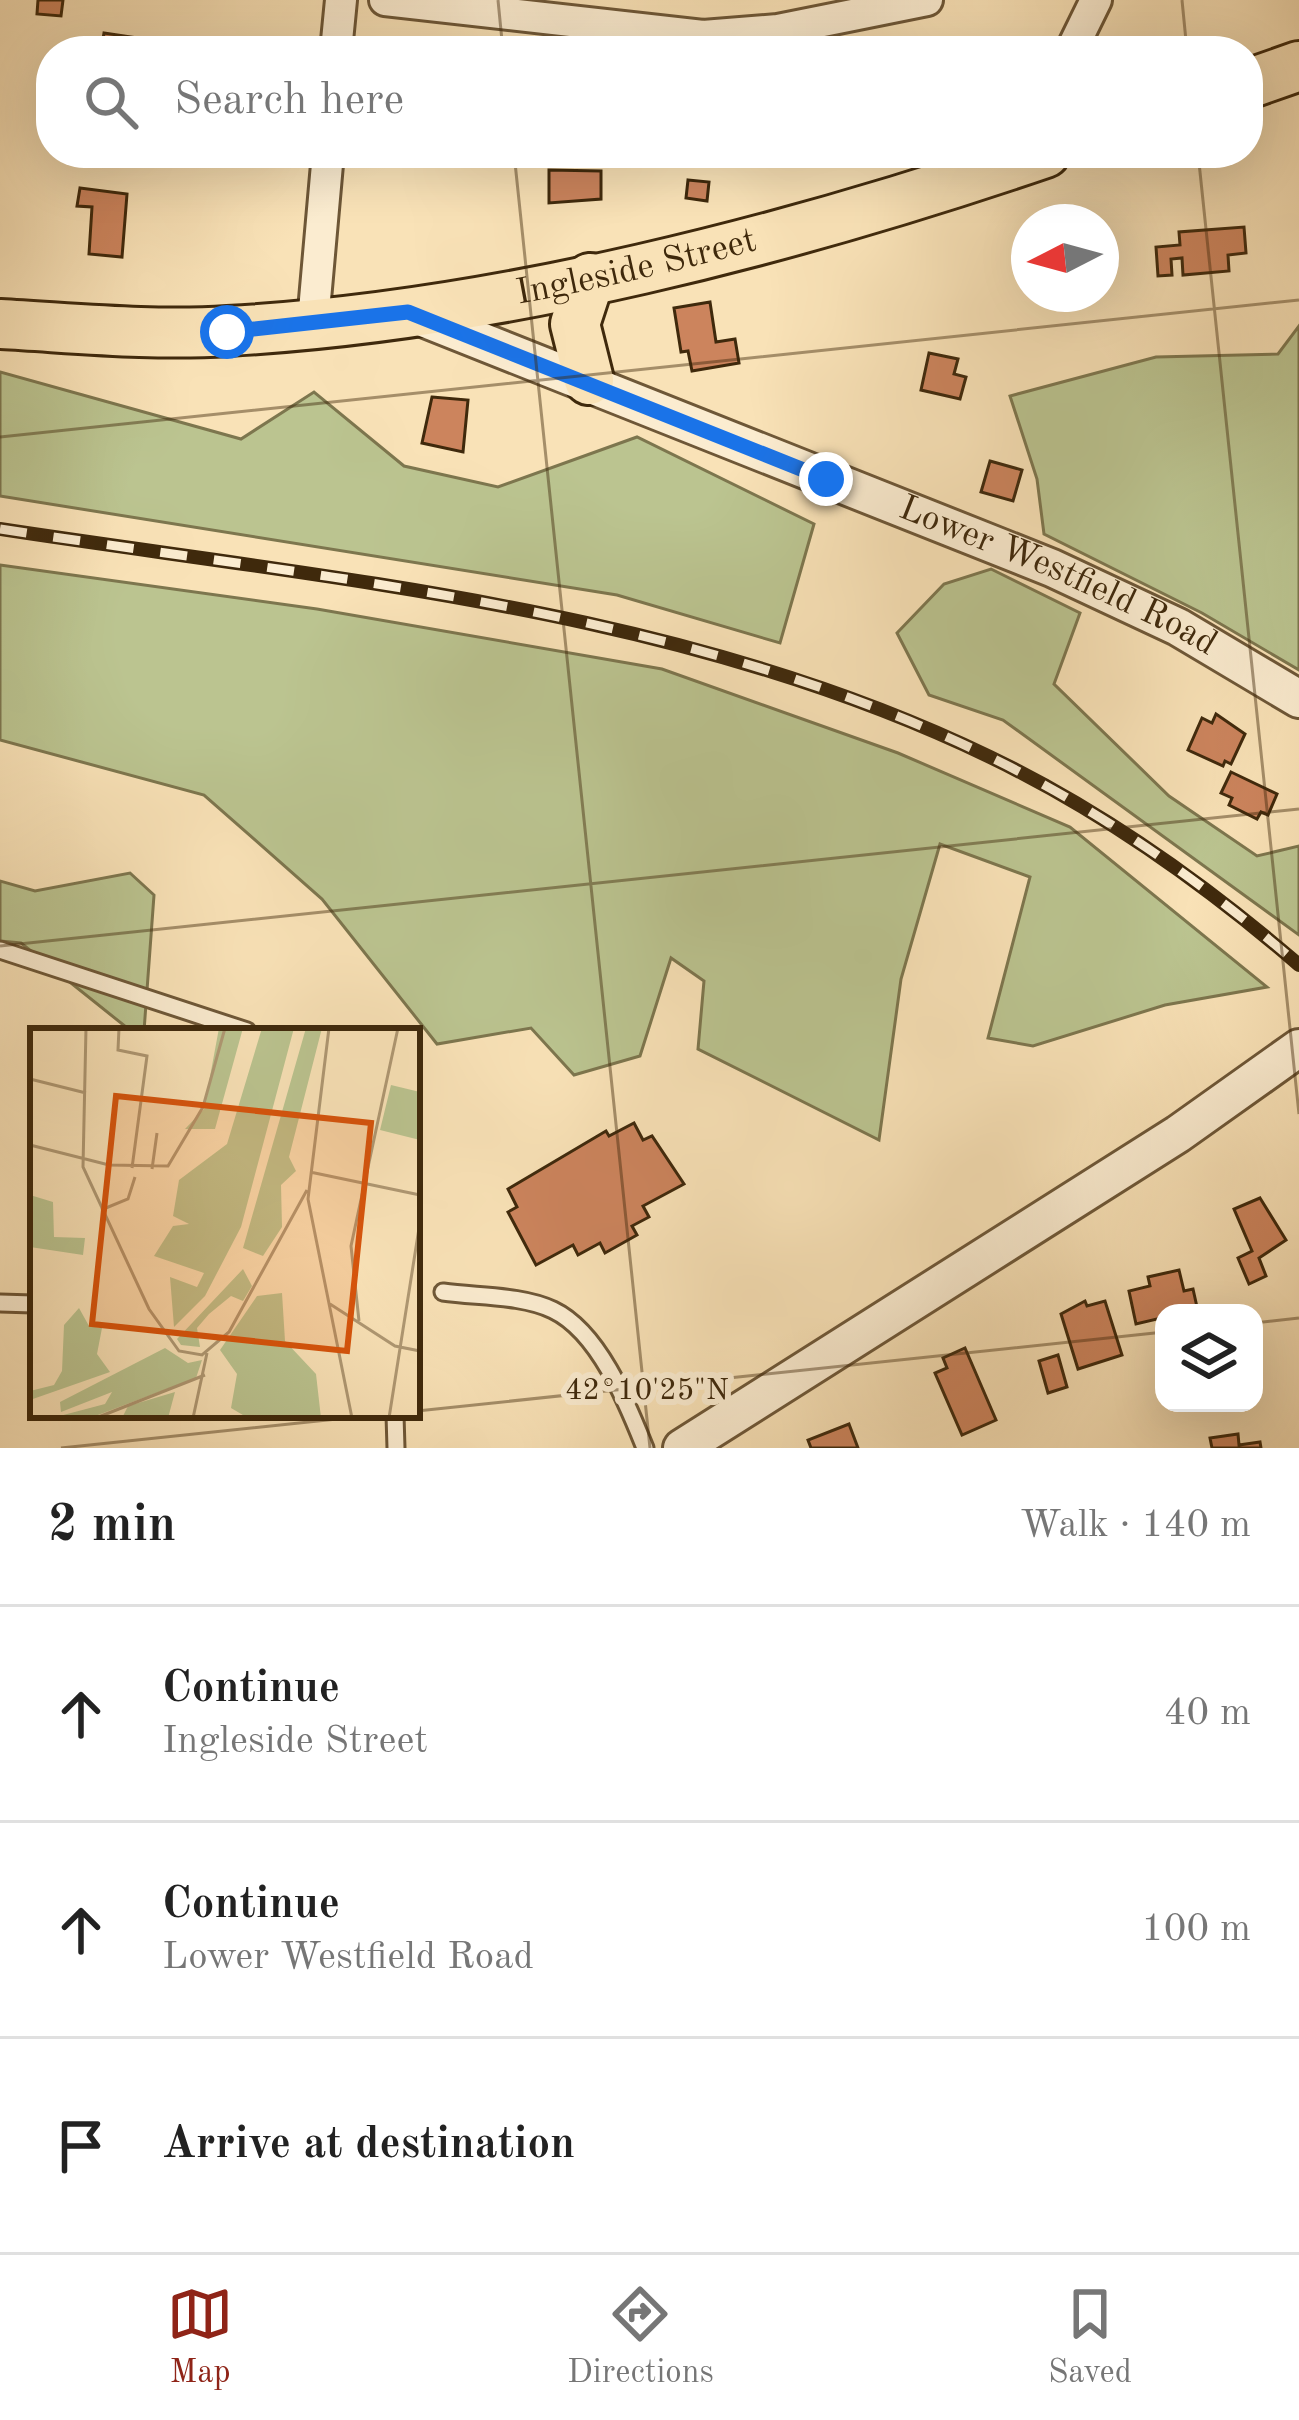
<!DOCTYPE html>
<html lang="en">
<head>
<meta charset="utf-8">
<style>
	body { margin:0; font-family:"Old Standard TT",serif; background:#f2f2f2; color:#222 }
	.controls { position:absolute; right:36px; bottom:36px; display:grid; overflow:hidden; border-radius:24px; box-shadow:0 12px 48px #0002 }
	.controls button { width:108px; height:108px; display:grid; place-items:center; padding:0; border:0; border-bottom:3px solid #e0e0e0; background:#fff; color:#222; font:60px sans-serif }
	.compass { position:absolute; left:1011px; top:204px; width:108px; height:108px; border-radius:50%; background:#fff; box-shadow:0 12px 48px #0002; rotate:264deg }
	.stop { position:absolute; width:36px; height:36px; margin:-27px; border:9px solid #1a73e8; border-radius:50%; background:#fff }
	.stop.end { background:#1a73e8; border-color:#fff; box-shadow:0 3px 12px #0008 }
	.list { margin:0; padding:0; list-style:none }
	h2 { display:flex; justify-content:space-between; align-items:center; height:156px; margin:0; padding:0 48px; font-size:51px }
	h2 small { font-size:39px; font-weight:400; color:#767676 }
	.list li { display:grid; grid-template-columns:78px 1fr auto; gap:36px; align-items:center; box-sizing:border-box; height:216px; padding:0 48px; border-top:3px solid #e0e0e0 }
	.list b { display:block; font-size:45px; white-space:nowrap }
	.list p { margin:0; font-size:39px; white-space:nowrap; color:#767676 }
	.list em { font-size:39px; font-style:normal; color:#767676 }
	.icon { flex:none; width:66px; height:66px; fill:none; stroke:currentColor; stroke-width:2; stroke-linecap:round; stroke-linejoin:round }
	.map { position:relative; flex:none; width:1299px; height:1448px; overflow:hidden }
	.search { position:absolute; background:#fff; box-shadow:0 12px 48px #0002; left:36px; right:36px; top:36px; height:132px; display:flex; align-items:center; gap:30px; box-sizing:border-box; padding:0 42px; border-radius:48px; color:#767676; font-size:45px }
	.sheet { height:804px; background:#fff }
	nav { display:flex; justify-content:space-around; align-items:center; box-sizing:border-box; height:168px; border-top:3px solid #e0e0e0; background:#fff; font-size:33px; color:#767676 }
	nav a { display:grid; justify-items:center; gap:6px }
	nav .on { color:#8f2418 }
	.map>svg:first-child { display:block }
	.green { fill:#bbc490; stroke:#7d764e; stroke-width:3 }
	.building { fill:#cc845d; stroke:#3f290c; stroke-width:3 }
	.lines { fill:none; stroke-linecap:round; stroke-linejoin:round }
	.service-casing { stroke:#6e5737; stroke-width:21 }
	.minor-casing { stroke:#6e5737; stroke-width:36 }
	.tertiary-casing { stroke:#6e5737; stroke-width:42 }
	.primary-casing { stroke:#3f290c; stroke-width:54 }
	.service { stroke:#fbecd0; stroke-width:15 }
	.minor { stroke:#fbecd0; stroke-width:30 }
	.tertiary { stroke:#fbecd0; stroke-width:36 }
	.primary { stroke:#f9e2b7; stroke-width:48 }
	.rail-casing { stroke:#3f290c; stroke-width:14 }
	.rail { stroke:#fbecd0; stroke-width:9; stroke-dasharray:27; stroke-linecap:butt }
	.route { stroke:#1a73e8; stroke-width:15 }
	.ticks { fill:none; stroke:#3f290c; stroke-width:3; stroke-opacity:0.45 }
	.labels { text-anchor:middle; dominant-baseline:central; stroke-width:12; stroke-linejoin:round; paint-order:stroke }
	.street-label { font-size:36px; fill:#3f290c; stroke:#fbecd0 }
	.inset-road { fill:none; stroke:#af9873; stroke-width:3 }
	.view { fill:#d7540c; fill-opacity:0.15; stroke:#d7540c; stroke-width:6 }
	.inset-edge { fill:none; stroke:#3f290c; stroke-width:6 }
	.ticks-label { font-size:30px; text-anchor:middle; fill:#3f290c; stroke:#fbecd0; stroke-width:12; stroke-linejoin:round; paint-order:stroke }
</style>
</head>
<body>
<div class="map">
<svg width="1299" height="1448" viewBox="0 0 1299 1448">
	<rect width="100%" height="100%" fill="#f9e2b7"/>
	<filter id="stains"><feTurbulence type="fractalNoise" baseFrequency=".00167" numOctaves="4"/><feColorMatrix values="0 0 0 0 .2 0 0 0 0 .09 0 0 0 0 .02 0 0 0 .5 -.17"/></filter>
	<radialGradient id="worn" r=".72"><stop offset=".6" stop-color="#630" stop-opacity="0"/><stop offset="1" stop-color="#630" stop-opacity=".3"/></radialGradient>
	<!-- green -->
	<g class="green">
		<polygon points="1299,326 1299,670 1202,613 1044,534 1037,479 1010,396 1156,357 1278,354"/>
		<polygon points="0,372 241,439 314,392 404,466 498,487 637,437 814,524 780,643 617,595 0,496"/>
		<polygon points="0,565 317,609 662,669 898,753 1070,827 1267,987 1165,1005 1033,1046 988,1038 1030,877 940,844 901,979 879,1140 698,1049 704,981 671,958 640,1056 574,1075 531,1028 437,1044 322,899 204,795 0,740"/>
		<polygon points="991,569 1080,613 1054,684 1169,796 1257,856 1299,846 1299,935 1003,720 929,695 897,633 944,584"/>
		<polygon points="130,873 154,895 144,1031 131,1031 21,943 0,941 0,881 35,891"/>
	</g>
	<!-- building -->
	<g class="building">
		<polygon points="38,0 63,0 61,16 37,14"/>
		<polygon points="104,33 151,40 149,51 101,51"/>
		<polygon points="549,170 601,171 601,199 549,203"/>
		<polygon points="688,180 709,182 707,201 686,198"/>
		<polygon points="80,188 127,194 122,257 89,254 92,207 77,206"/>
		<polygon points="1244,227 1246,253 1228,255 1229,271 1183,275 1182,258 1171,259 1172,275 1158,276 1156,247 1180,245 1179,232"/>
		<polygon points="710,302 716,342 735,339 739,363 692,371 688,351 681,352 674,308"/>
		<polygon points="929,353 958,359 954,374 966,377 960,399 921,390"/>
		<polygon points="432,397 468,400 463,452 422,443"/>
		<polygon points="990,461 1022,470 1013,501 981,492"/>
		<polygon points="1216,714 1245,734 1231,764 1225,761 1223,766 1188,750 1202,718 1212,723"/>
		<polygon points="1231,772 1277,794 1268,815 1261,812 1257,819 1229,805 1232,798 1221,793"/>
		<polygon points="634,1123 643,1140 652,1136 684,1184 643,1206 649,1217 632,1226 637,1235 605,1253 600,1243 578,1255 573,1245 536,1265 508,1212 517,1207 508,1189 606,1131 609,1136"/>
		<polygon points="1260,1198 1286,1240 1259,1258 1266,1276 1249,1284 1238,1258 1252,1251 1234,1209"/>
		<polygon points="1179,1270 1184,1291 1193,1289 1197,1307 1164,1313 1164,1332 1161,1318 1136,1324 1129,1291 1150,1286 1148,1277"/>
		<polygon points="1085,1301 1087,1306 1105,1301 1122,1355 1078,1369 1061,1314"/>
		<polygon points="965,1348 996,1420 962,1435 935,1373 947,1368 943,1358"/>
		<polygon points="1058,1355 1067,1387 1048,1393 1039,1361"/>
		<polygon points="849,1424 858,1448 811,1448 808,1440"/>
		<polygon points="1238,1434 1239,1445 1260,1442 1261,1448 1212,1448 1210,1438"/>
	</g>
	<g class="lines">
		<!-- service casing -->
		<g class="service-casing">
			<g id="service">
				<polyline points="0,950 247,1031"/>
				<path d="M 443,1292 C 477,1297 522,1295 553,1310 C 599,1332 627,1403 645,1448"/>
				<polyline points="0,1303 33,1304"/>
				<polyline points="395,1415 396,1448"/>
			</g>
		</g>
		<!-- minor casing -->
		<g class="minor-casing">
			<g id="minor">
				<polyline points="385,0 703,36 778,30 927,0"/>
				<polyline points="336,51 341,0"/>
				<polyline points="1071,51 1096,0"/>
				<polyline points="313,322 328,153"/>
			</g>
		</g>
		<!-- tertiary casing -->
		<g class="tertiary-casing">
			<g id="tertiary">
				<path id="s1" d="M 413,314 L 1052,568 L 1178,627 L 1299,699"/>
				<polyline points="682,1448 1178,1134 1299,1048"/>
			</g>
		</g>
		<!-- primary casing -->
		<g class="primary-casing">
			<g id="primary">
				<polyline points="1248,84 1299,66"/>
				<path id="s2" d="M 0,324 C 75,328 152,336 228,331 C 497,316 790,240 1045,153"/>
				<polyline points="589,380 575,324 590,278"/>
			</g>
		</g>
		<!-- service -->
		<use href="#service" class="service"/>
		<!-- minor -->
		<use href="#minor" class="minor"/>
		<!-- tertiary -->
		<use href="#tertiary" class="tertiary"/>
		<!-- primary -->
		<use href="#primary" class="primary"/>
		<!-- rail casing -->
		<g class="rail-casing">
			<path id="rail" d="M 0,529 C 334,580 682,608 990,757 C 1102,811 1205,884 1299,965"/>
		</g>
		<!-- rail -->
		<use href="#rail" class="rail"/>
	</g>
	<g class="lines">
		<!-- route -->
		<polyline class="route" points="227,332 408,312 826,479"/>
	</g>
	<!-- ticks -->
	<path class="ticks" d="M 498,0 L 503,51M 1182,0 L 1187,51M 514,153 L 650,1448M 1198,153 L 1299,1114M 0,437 L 1299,300M 0,946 L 1299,809M 1254,1323 L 1299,1318M 417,1411 L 1164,1332M 61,1448 L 375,1415"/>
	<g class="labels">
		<!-- street labels -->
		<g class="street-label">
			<text stroke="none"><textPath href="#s2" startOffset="642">Ingleside Street</textPath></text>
			<text stroke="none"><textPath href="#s1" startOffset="696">Lower Westfield Road</textPath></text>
		</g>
	</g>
	<!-- overview -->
	<g transform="translate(30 1028)">
		<rect width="390" height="390" fill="#f9e2b7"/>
		<path d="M 189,0 L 213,0 L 185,101 L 155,101 L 174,81 ZM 232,0 L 264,0 L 211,199 L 175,268 L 144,299 L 140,249 L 167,259 L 174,245 L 124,228 L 143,198 L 159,196 L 143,188 L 149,152 L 197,116 ZM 276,0 L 292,0 L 259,129 L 266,143 L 251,157 L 252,199 L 233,228 L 213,220 ZM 361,57 L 390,64 L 390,112 L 350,102 ZM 0,167 L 23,174 L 24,209 L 55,210 L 53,227 L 0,219 ZM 213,241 L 222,258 L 213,273 L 201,268 L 179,286 L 167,300 L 170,319 L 151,317 L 147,311 ZM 252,265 L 255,313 L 286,346 L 291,390 L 218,390 L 201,380 L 207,346 L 190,322 L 227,268 ZM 49,280 L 59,298 L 72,300 L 67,326 L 80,344 L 0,372 L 0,363 L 24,357 L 32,343 L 34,297 ZM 135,320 L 158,335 L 172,332 L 166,350 L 60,390 L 22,390 L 75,376 L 82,364 L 31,384 L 30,374 ZM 145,364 L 138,390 L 92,390 L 98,378 Z" fill="#bbc490"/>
		<path class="inset-road" d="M 56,0 L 53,139 L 119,281 L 149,323 L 172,327 L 199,304 L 277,162M 89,0 L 88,22 L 117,28 L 102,140M 299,0 L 278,171 L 322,390M 0,51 L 56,65M 0,117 L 79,137 L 138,138 L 173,79 L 195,0M 122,141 L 127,105M 280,144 L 390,167M 71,182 L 98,171 L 105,149M 300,276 L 365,318 L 390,323M 329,293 L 321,218 L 368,0M 66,390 L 175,347M 163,390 L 177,325M 359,390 L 390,194"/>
		<path class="view" d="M 86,68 L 341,95 L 317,323 L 62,296 Z"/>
		<rect width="390" height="390" class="inset-edge"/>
	</g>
	<g class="ticks-label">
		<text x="647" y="1399">42°10'25"N</text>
	</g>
	<rect width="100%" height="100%" filter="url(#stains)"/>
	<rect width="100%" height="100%" fill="url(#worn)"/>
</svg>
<div class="controls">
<button><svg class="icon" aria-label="layers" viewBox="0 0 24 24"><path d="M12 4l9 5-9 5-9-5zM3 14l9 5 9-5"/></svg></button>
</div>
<svg class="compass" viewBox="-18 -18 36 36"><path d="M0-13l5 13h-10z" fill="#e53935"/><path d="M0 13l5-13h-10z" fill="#767676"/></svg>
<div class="stop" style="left:227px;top:332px"></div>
<div class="stop end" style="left:826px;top:479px"></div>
<div class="search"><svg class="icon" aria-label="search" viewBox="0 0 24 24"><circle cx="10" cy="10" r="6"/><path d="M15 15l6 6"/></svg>Search here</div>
</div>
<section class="sheet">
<h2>2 min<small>Walk · 140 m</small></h2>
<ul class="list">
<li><svg class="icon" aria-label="ahead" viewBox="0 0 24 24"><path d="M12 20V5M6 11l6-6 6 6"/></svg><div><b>Continue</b><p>Ingleside Street</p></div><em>40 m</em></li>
<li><svg class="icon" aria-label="ahead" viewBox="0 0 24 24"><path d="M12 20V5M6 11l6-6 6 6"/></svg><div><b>Continue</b><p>Lower Westfield Road</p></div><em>100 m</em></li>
<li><svg class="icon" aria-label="arrive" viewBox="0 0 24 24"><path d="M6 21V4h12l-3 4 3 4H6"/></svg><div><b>Arrive at destination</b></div></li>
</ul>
</section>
<nav>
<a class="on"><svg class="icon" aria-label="map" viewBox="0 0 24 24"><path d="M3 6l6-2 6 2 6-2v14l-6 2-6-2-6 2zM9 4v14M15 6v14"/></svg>Map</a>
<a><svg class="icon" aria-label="directions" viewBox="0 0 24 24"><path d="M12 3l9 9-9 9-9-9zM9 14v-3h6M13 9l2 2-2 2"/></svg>Directions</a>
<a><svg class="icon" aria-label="saved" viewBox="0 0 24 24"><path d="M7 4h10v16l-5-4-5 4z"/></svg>Saved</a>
</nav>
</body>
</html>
